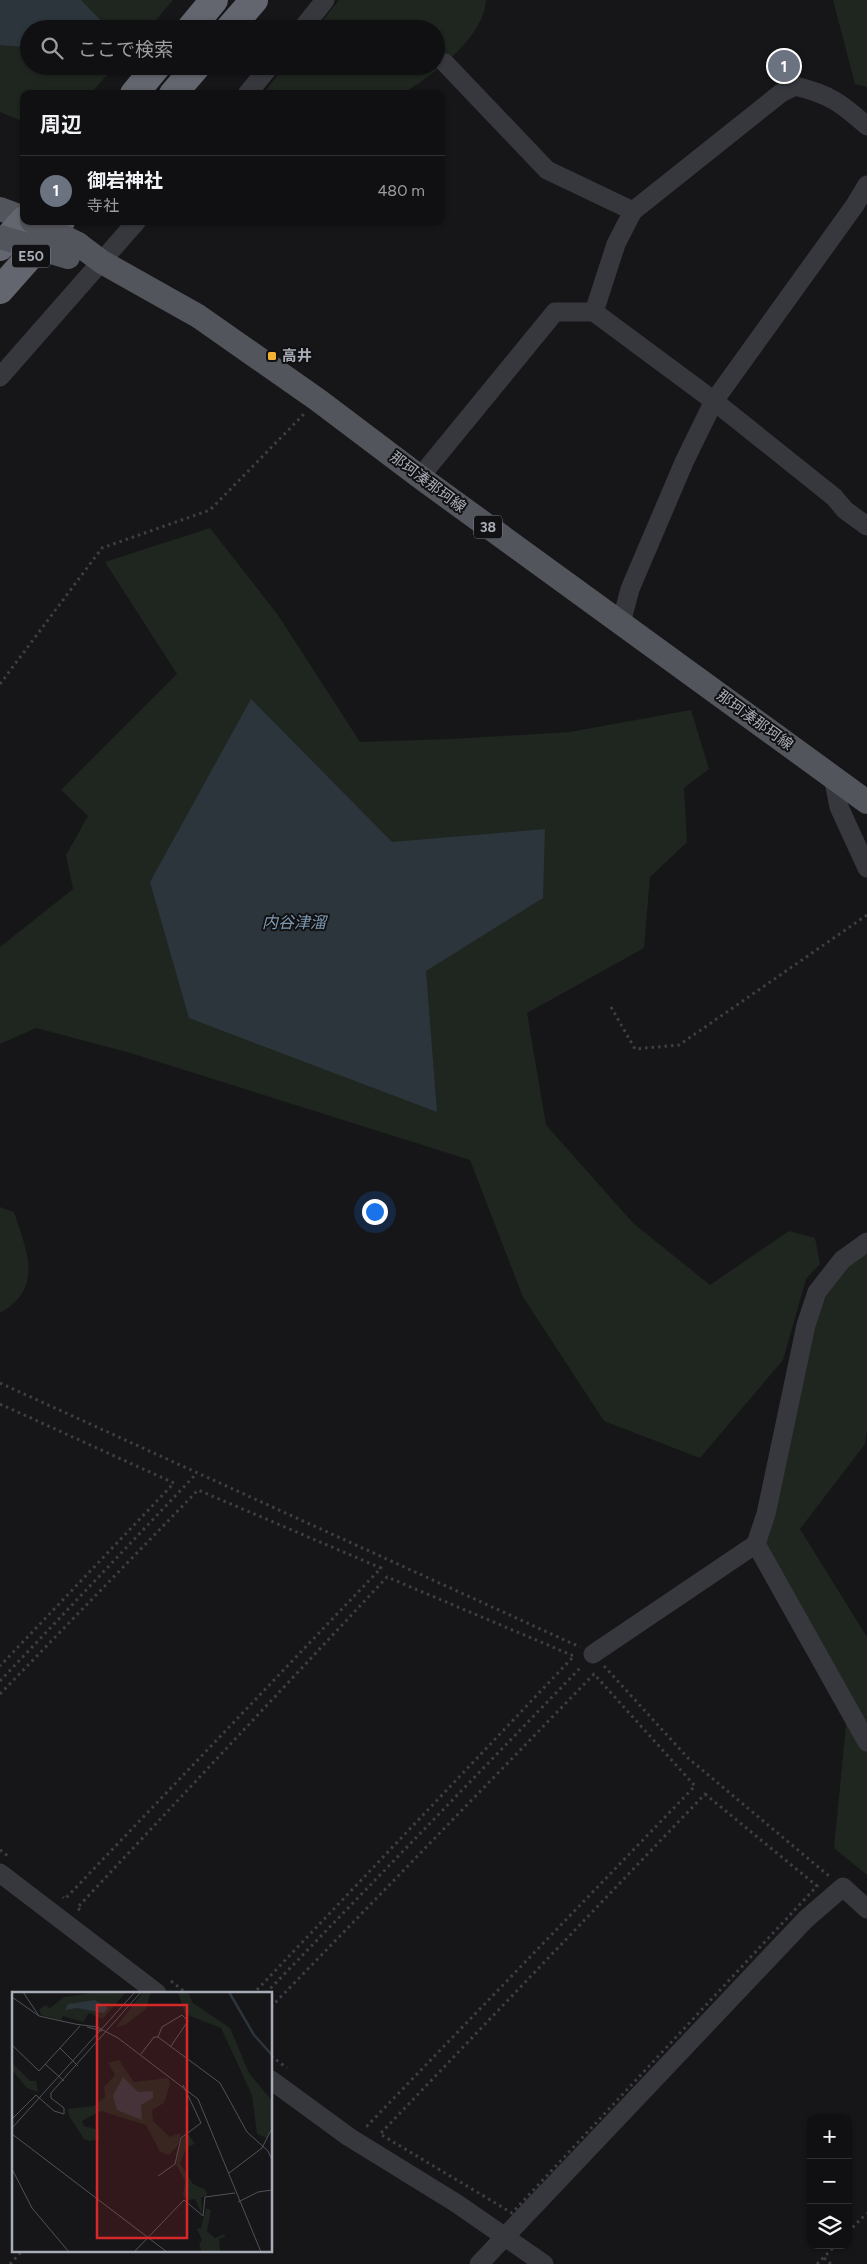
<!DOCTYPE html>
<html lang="ja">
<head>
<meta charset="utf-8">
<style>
	body { margin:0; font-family:Figtree,"Noto Sans JP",sans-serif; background:#1e1e20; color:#f1f3f6 }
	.controls { position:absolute; right:15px; bottom:15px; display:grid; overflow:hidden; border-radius:10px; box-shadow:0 1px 4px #0004 }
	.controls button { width:45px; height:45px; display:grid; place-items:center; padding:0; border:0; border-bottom:1px solid #303032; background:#101012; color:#f1f3f6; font:25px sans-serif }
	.you { position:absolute; left:374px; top:1211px; width:18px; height:18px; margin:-12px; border:4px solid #fff; border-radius:50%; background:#1a73e8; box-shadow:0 0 0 8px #1a73e833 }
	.badge { display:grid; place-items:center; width:32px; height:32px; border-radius:50%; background:#2563eb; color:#fff; font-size:16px; font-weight:700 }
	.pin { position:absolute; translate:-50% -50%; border:2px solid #fff; box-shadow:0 1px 5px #0006 }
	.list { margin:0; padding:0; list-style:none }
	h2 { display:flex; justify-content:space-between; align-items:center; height:65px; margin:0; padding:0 20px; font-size:21px }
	h2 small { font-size:16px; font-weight:400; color:#9c9d9f }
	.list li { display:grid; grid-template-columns:32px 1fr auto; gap:15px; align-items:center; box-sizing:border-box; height:70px; padding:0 20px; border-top:1px solid #303032 }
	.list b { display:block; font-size:19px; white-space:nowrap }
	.list p { margin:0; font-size:16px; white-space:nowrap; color:#9c9d9f }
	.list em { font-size:16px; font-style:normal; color:#9c9d9f }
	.icon { flex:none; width:28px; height:28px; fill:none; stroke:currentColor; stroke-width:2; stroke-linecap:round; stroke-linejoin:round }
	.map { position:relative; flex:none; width:867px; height:2264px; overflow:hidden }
	.search { position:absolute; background:#101012; box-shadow:0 1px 4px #0004; left:20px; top:20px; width:425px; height:55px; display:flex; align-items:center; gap:12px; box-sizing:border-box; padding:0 18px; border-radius:28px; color:#9c9d9f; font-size:19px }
	.panel { position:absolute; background:#101012; box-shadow:0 1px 4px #0004; left:20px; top:90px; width:425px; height:135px; border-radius:10px }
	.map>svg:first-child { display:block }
	.green { fill:#1e261f }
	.water { fill:#2c353c }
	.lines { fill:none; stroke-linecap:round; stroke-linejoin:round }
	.path { stroke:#3d3f44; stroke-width:3; stroke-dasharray:2.5 4; stroke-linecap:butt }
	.minor { stroke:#37383d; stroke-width:19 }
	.major { stroke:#53555c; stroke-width:24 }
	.highway { stroke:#63666e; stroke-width:28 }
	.major-bridge { stroke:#53555c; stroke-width:24 }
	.poi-dot { fill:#f2b134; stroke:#111113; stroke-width:2 }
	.labels { text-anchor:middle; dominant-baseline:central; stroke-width:4; stroke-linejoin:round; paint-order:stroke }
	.shield { fill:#111113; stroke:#7b7e86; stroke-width:1 }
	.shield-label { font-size:14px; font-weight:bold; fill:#a8adb8 }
	.poi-label { font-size:15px; font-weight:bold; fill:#a8adb8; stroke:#111113; text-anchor:start }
	.street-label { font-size:15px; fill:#a8adb8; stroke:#111113 }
	.water-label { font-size:16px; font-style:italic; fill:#7f9bb3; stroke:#111113 }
	.inset-river { fill:none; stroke:#2c353c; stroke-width:2.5 }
	.inset-road { fill:none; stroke:#505258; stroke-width:1 }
	.view { fill:#d62828; fill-opacity:0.15; stroke:#d62828; stroke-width:2.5 }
	.inset-edge { fill:none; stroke:#a8adb8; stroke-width:2.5 }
</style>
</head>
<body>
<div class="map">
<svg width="867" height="2264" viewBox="0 0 867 2264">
	<rect width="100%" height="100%" fill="#161618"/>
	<!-- green -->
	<g class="green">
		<polygon points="0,0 173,0 148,29 29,29 29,66 115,66 90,94 24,94 24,122 0,112"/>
		<path d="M 339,0 L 486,0 C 484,38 432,76 402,94 L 263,94 L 285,66 L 436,66 L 436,29 L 316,29 Z"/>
		<polygon points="833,0 867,0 867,87 855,84"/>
		<polygon points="210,528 278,615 360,742 451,739 570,732 691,710 709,769 684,788 687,842 650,877 644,948 527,1013 546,1125 633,1223 710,1285 789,1231 815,1238 820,1264 806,1279 783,1360 700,1458 604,1421 523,1297 470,1160 127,1052 36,1028 0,1044 0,947 73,889 66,855 88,816 61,790 177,674 105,562"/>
		<path d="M 0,1207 L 14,1212 C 26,1249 45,1288 0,1313 Z"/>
		<polygon points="867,1254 867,1430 865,1444 800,1529 867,1637 867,1875 834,1848 848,1705 760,1544 814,1327 826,1296 849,1263"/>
	</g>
	<!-- water -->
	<g class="water">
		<polygon points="0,0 81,0 103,23 99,29 29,29 29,50 24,47 0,45"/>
		<polygon points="251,699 392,842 545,829 543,898 426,971 437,1112 189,1018 150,882"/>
	</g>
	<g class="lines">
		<!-- path -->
		<g class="path">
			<polyline points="0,684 102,548 210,510 304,414"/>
			<polyline points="611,1007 635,1049 679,1045 867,915"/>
			<polyline points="0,1383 580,1647"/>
			<polyline points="0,1404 174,1483 0,1666"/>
			<polyline points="604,1666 688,1758 829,1876"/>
			<polyline points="0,1681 196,1474"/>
			<polyline points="0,1694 198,1490 381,1568 65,1899 63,1897"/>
			<polygon points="705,1794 817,1886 512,2213 380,2134"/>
			<polyline points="0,1850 8,1856"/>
			<polyline points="80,1910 77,1908 387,1577 574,1656 254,1993"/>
			<polyline points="171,1981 186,1993"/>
			<polyline points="266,1993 582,1666"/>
			<polyline points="271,2007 594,1674 695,1786 367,2126 365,2125"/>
			<polyline points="271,2056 287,2068"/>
			<polyline points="848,2232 867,2213"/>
			<polyline points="824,2258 831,2264"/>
			<polyline points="10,2264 23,2250"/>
			<polyline points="817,2264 836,2245"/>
		</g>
		<!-- minor -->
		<g class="minor">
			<polyline points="302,29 325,0"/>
			<polyline points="445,63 547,170 633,211"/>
			<polyline points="247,94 270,66"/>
			<path d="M 594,312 L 616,244 L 633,211 L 781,93 L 795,86 C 829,94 841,103 867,126"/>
			<polyline points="0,377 137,221"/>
			<polyline points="420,477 555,312 594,312 714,401 834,497 845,510 867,526"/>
			<polyline points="621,623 630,589 685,460 714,401 855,205 867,185"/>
			<polyline points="833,777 839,807 867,868"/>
			<polyline points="756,1544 867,1742"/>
			<polyline points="593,1654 756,1544 766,1514 806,1325 817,1292 842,1260 867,1242"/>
			<polyline points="0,1873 157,1993"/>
			<polyline points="271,2080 349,2137 456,2203 544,2264"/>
			<polyline points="479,2264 806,1919 843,1887 867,1909"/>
		</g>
		<!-- major -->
		<g class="major">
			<polyline points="0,209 24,218"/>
			<polyline points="78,244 102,262 198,316 318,400 420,477 867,802"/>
		</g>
		<!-- highway -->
		<g class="highway">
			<polyline points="190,29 214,0"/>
			<polyline points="229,29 254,0"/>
			<polyline points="134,94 157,66"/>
			<polyline points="173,94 197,66"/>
			<polyline points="0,247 24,220"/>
			<polyline points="0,290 61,221"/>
		</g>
		<!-- major-bridge -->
		<g class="major-bridge">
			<polyline points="32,221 78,244"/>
			<polyline points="0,237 68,257"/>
		</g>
	</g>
	<!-- markers -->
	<rect class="poi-dot" x="267" y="351" width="10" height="10" rx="2.5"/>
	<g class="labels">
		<!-- shield labels -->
		<g class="shield">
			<rect x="12" y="244.5" width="38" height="23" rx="4"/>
			<rect x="474" y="515.5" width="28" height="23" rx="4"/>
		</g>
		<g class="shield-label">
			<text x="31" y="256">E50</text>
			<text x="488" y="527">38</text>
		</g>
		<!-- poi labels -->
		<g class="poi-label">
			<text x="282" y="356">高井</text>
		</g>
		<!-- street labels -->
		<g class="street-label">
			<text transform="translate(428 482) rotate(37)">那珂湊那珂線</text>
			<text transform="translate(755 720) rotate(36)">那珂湊那珂線</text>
		</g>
		<!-- water labels -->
		<g class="water-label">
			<text x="294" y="922">内谷津溜</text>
		</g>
	</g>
	<!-- overview -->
	<g transform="translate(12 1992)">
		<rect width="260" height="260" fill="#161618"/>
		<path d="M 88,0 L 114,0 L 91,27 L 77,21 L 71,30 L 51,24 L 49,28 L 29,23 L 27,18 L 33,13 L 38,16 L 52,5 ZM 131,0 L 139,0 L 134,17 L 113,33 L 104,35 ZM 166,0 L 176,0 L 181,11 L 218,36 L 237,81 L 260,109 L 260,132 L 255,146 L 245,142 L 240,103 L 209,36 L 173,22 ZM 107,68 L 122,90 L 156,86 L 158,92 L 152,111 L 140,118 L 141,129 L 158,145 L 169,141 L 166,153 L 157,163 L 148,160 L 134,133 L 89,119 L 70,129 L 72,134 L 87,138 L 87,147 L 78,149 L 72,147 L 57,124 L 56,117 L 82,114 L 93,105 L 92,95 L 103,83 L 96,71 ZM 0,71 L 18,89 L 24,89 L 26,100 L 15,96 L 0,78 ZM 176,142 L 183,152 L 175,155 L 168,171 L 181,192 L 194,198 L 195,203 L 189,206 L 190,223 L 183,207 L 176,208 L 171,204 L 173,189 L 164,172 L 170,147 ZM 194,216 L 199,218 L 195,239 L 203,246 L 212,242 L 213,245 L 207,247 L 208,260 L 190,260 L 187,253 L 190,248 L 185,237 L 189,236 Z" fill="#1e261f"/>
		<path d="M 83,8 L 96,16 L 92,21 L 65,16 L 53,18 L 56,12 ZM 111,85 L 126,100 L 141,99 L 141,106 L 129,113 L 130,128 L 105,118 L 101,104 Z" fill="#2c353c"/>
		<path class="inset-river" d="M 217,0 L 242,43 L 260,63"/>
		<path class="inset-road" d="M 11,0 L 27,24M 0,5 L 27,24 L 63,32M 63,32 L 85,35 L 106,46 L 186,107 L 249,260M 75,35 L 90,39M 146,45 L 208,91 L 235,140 L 256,159 L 260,168M 0,53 L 27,79 L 68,34M 48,56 L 66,74M 129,62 L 142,45 L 146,45 L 150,35 L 170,23 L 176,29 L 159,54M 33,72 L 52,89M 0,127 L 24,103 L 42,119 L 52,122 L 52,116 L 39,106 L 39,101 L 129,0M 0,136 L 123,0M 0,142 L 155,260M 0,177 L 20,216 L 57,260M 217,181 L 250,156 L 260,136M 146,184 L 163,172 L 169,146 L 189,131 L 171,93M 226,210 L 246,200 L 260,198M 122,260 L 172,208 L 191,224 L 193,205 L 223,201"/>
		<path class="view" d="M 85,13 L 175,13 L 175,246 L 85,246 Z"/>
		<rect width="260" height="260" class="inset-edge"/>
	</g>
</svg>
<div class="controls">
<button>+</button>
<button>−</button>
<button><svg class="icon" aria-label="layers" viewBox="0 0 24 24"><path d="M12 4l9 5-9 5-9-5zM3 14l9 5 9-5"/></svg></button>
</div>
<div class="you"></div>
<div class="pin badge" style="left:784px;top:66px;background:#6b7280">1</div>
<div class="search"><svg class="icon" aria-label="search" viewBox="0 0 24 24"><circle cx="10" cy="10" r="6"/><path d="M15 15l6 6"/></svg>ここで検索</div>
<section class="panel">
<h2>周辺<small></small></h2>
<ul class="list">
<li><span class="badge" style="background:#6b7280">1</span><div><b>御岩神社</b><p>寺社</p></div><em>480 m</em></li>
</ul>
</section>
</div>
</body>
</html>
